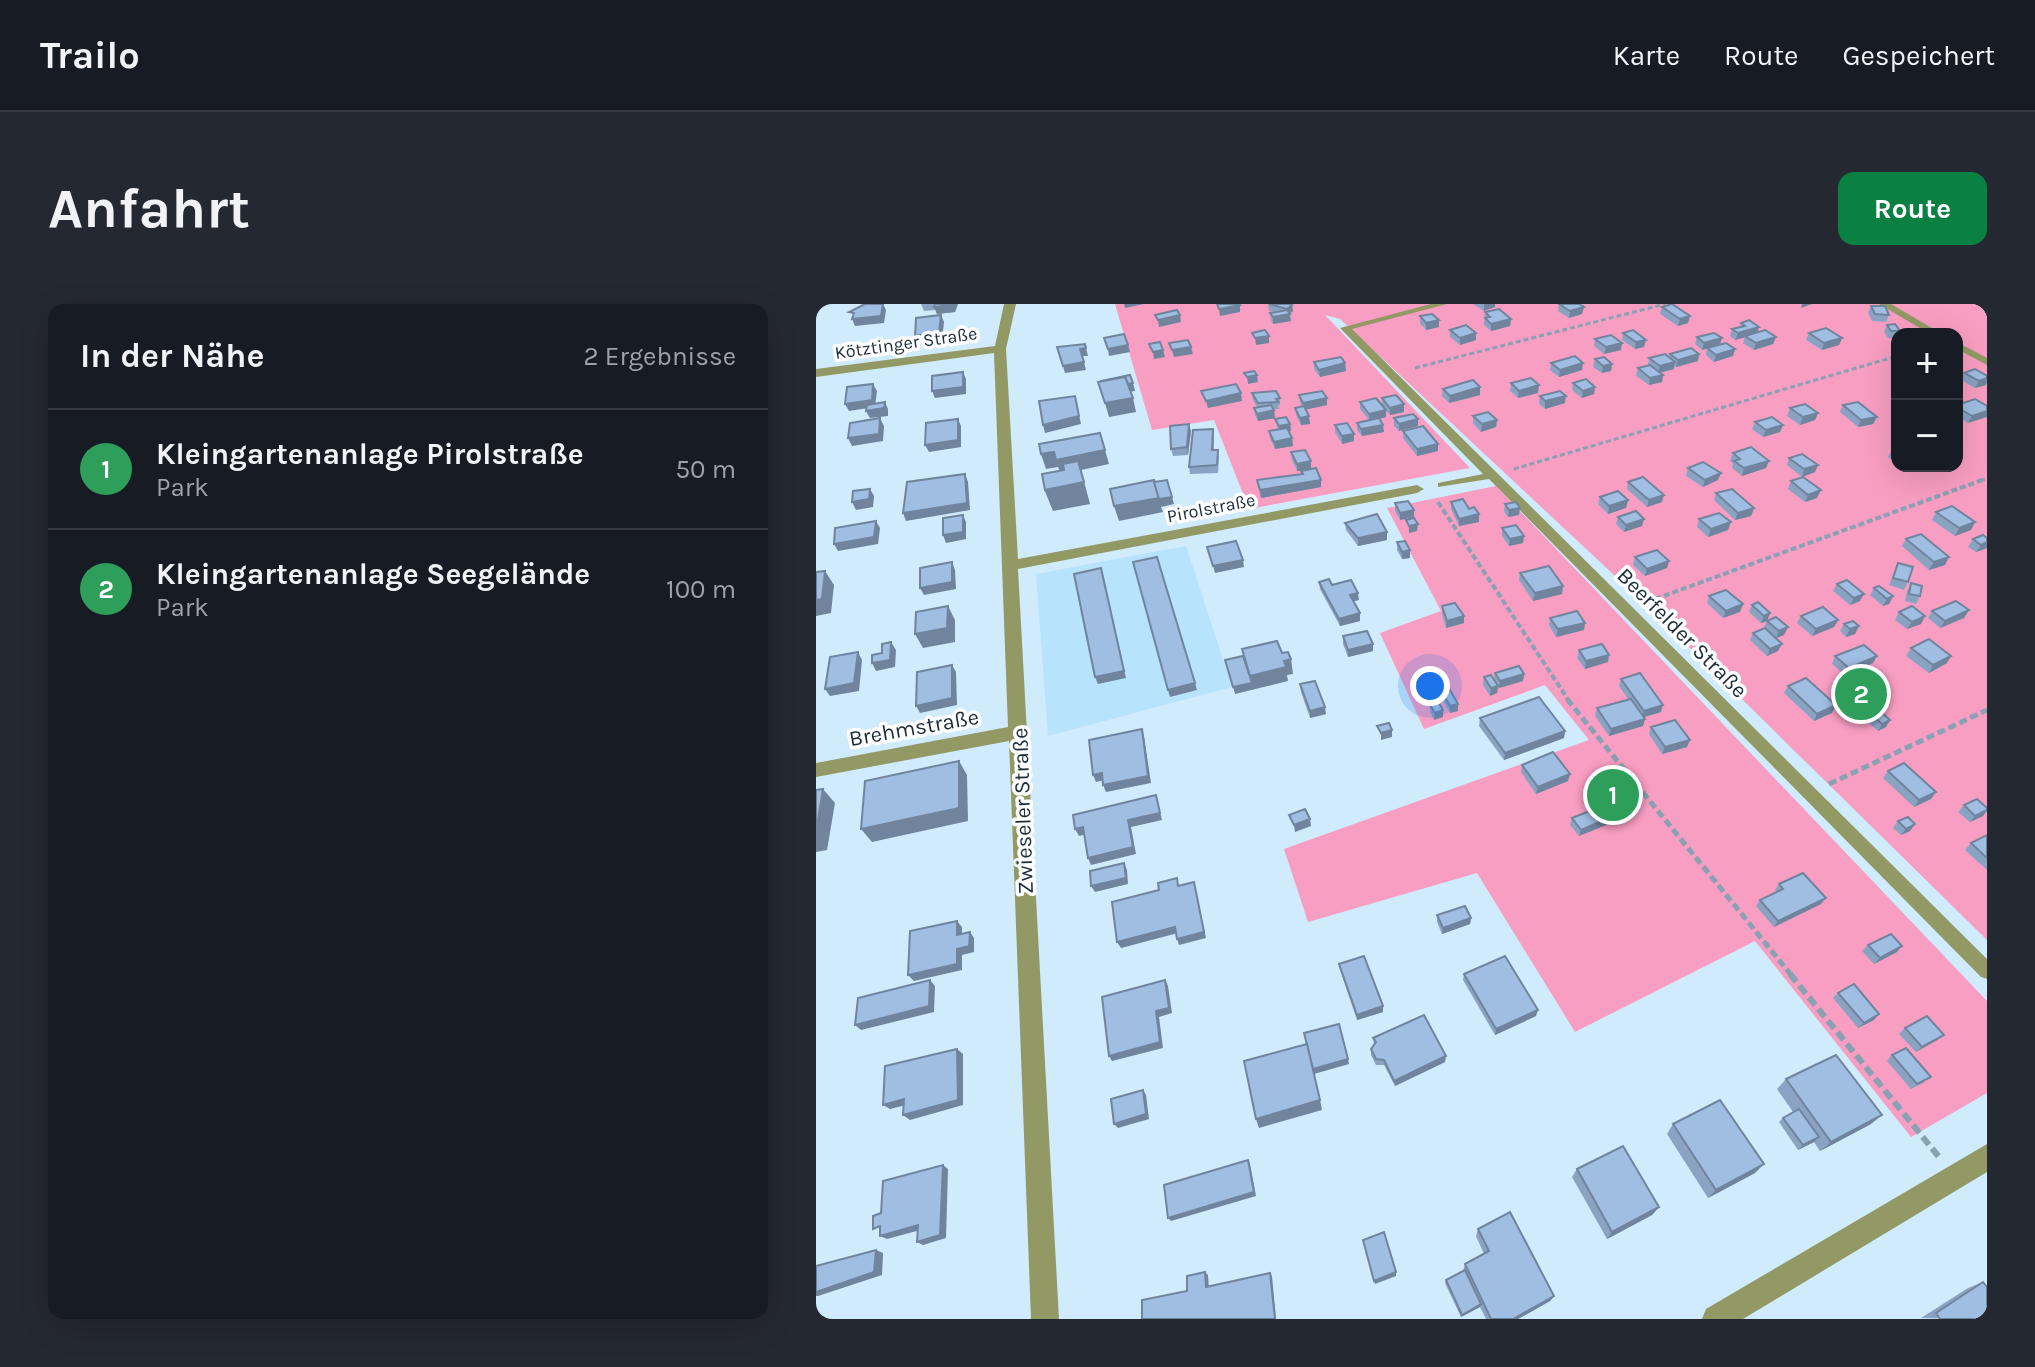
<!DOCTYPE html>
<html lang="de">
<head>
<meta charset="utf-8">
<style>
	body { margin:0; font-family:Karla,sans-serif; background:#242831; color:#f1f3f6 }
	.controls { position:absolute; right:24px; top:24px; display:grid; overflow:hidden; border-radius:16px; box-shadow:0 8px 32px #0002 }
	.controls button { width:72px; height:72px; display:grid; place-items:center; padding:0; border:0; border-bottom:2px solid #363941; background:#171b24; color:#f1f3f6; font:40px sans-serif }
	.you { position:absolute; left:614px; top:382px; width:28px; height:28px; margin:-20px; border:6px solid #fff; border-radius:50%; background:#1a73e8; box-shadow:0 0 0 12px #1a73e833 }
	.badge { display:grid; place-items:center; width:52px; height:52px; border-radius:50%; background:#0b8043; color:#fff; font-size:26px; font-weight:700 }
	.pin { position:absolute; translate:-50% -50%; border:4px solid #fff; box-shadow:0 2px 8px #0006 }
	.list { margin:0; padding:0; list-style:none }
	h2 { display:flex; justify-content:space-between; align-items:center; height:104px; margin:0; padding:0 32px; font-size:34px }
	h2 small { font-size:26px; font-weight:400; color:#9ea1a6 }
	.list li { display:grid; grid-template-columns:52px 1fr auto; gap:24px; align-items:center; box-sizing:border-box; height:120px; padding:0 32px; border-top:2px solid #363941 }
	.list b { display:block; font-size:30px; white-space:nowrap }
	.list p { margin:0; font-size:26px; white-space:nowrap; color:#9ea1a6 }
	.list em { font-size:26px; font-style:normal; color:#9ea1a6 }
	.map { position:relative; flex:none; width:1171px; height:1015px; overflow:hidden; border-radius:16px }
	header { display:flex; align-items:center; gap:48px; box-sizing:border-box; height:112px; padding:0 40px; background:#171b24; border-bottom:2px solid #363941 }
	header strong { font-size:38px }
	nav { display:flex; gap:44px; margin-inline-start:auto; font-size:28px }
	.intro { display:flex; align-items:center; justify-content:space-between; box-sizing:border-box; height:192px; padding:0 48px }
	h1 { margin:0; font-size:56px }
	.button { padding:20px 36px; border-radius:16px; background:#0b8043; color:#fff; font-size:28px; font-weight:700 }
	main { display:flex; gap:48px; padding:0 48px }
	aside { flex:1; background:#171b24; border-radius:16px; box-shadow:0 8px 32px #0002 }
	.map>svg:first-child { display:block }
	.built { fill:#b8e3fd }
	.green { fill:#f89ec2; fill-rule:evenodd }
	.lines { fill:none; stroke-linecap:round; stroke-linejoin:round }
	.path-far3 { stroke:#89a1b0; stroke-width:3; stroke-dasharray:5 3; stroke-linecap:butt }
	.path-far2 { stroke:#89a1b0; stroke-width:4; stroke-dasharray:6 3; stroke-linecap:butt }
	.path-far1 { stroke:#89a1b0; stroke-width:5; stroke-dasharray:8 4; stroke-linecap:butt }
	.path { stroke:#89a1b0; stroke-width:6; stroke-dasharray:10 5; stroke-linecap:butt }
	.service { fill:#929965; fill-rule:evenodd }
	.minor { fill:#929965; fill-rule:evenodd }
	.wall { fill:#8aa3c2 }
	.shaded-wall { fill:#70849e }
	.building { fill:#a0bde2; stroke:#70849e; stroke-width:2 }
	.labels { text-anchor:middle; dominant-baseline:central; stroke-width:7; stroke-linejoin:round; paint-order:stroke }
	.far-street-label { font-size:18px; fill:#1b2d38; stroke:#fff }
	.street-label { font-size:22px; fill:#1b2d38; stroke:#fff }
</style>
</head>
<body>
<header>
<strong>Trailo</strong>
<nav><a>Karte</a><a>Route</a><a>Gespeichert</a></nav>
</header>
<div class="intro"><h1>Anfahrt</h1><a class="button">Route</a></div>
<main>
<aside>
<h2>In der Nähe<small>2 Ergebnisse</small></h2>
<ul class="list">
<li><span class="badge" style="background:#2e9e5b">1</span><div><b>Kleingartenanlage Pirolstraße</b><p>Park</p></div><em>50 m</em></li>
<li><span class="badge" style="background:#2e9e5b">2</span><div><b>Kleingartenanlage Seegelände</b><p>Park</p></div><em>100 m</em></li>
</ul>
</aside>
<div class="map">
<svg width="1171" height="1015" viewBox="0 0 1171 1015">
	<rect width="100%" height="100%" fill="#cfebfc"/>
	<!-- built -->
	<polygon class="built" points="370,242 416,383 232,432 220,270"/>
	<!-- green -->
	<g class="green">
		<path d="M 299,0 L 1171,0 L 1171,636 L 828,299 L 524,15 L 509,11 L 654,164 L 433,205 L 398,116 L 336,126 ZM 1081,30 L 1141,30 L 1141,162 L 1081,162 Z"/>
		<polygon points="680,182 1171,697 1171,789 1095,833 939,637 759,728 661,569 492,618 468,545 773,436 729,381 608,425 564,329 625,307 571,204"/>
	</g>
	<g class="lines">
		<!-- path-far3 -->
		<g class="path-far3">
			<polyline points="1165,0 1171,2"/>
			<polyline points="599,64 849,0"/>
			<polyline points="698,165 1081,52"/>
			<polyline points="1164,177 1171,174"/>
		</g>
		<!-- path-far2 -->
		<g class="path-far2">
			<polyline points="622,198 753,397"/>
			<polyline points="831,298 1169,175"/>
		</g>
		<!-- path-far1 -->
		<g class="path-far1">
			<polyline points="751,395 976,672"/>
			<polyline points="1013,480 1171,406"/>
		</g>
		<!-- path -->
		<polyline class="path" points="974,670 1123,853"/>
		<!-- service -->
		<g class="service">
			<polygon points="615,0 631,0 536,25 1171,655 1171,675 1165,673 673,175 622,183 622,179 667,170 524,24"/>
			<polygon points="1063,0 1075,0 1126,30 1114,30"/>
			<polygon points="1141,38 1171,54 1171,61 1141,45"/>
		</g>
		<!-- minor -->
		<g class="minor">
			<polygon points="188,0 200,0 190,45 202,255 601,181 608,185 601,189 202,265 243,1015 215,1015 193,437 0,473 0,459 192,423 178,49 0,73 0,65 179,42"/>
			<polygon points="1171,840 1171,868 927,1015 886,1015 890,1005"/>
		</g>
	</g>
	<!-- wall -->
	<g class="wall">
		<polygon points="105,0 142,0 139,8 121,10 120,6 108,7"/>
		<polygon points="452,0 476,1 477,7 474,10 475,17 457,20 455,16 454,9 459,8 453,7"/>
		<polygon points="657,0 679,0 679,3 668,7"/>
		<polygon points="743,0 768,3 766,10 753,14 742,7"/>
		<polygon points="1055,2 1073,11 1070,18 1056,17 1052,9"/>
		<polygon points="846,3 874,12 872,19 862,22 844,10"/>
		<polygon points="669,8 695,15 694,22 675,27 668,21"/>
		<polygon points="604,12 623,16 623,23 610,26 604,19"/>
		<polygon points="925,19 943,23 941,28 960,33 957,40 938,46 927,39 929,33 919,36 914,32 916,25 924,23"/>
		<polygon points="1071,21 1084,27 1081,30 1081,34 1072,34 1068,28"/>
		<polygon points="634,26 660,29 660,36 644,41 634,33"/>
		<polygon points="807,29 828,43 819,45 806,36"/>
		<polygon points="993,29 1026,34 1023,41 1006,46 990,36"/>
		<polygon points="881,33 919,45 917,52 898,58 890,51 891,44 886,46 879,40"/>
		<polygon points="779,35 805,46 788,50 778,42"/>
		<polygon points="854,50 883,50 882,57 860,63 858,61 858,65 844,69 847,71 846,78 833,81 820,72 822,64 832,61 833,54 853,53"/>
		<polygon points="779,55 796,60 795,67 786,69 777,63"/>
		<polygon points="498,58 529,59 530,67 504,73 498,65"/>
		<polygon points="735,59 766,66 743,73 734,66"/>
		<polygon points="1148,69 1171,72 1171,79 1170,81 1159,84 1145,76"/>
		<polygon points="695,79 722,89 702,94 694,87"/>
		<polygon points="757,79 779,83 778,90 766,94 756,86"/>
		<polygon points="627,85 664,91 633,99 626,92"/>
		<polygon points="436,89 464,94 464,101 462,102 463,105 458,105 459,114 442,117 439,111 438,104 441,103 437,96"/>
		<polygon points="483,91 511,101 490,105 494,120 485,121 480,111 479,104 486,102 484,99"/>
		<polygon points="724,92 749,99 729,105 723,100"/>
		<polygon points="566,94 588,108 574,111 570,107 570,113 564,115 568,128 546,132 541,126 541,119 553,116 544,105 544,98 566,101"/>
		<polygon points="1081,99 1081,111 1075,107 1079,100"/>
		<polygon points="1027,101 1061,113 1057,120 1042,123 1024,108"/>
		<polygon points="1141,101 1171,102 1152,119 1141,112"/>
		<polygon points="974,104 1002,109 999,116 984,121 971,112"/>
		<polygon points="657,112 681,116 680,123 665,128 657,119"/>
		<polygon points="578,114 602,122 583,127 578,122"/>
		<polygon points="459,115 474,120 475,127 472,127 476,134 477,142 459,145 454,134 453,127 462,126"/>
		<polygon points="939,118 964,128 947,133 936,125"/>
		<polygon points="519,121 538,137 526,140 519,128"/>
		<polygon points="397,125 398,132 398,146 402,146 403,153 402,169 374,170 373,163"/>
		<polygon points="375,127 372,151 357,152 355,145"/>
		<polygon points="587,127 622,147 601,152 587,134"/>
		<polygon points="1081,144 1081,159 1072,153 1076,145"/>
		<polygon points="475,148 495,157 495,165 505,176 505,183 445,194 441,176 485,171 485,167 481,167 476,156"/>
		<polygon points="917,149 950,164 926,172 916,164 917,159 914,157"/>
		<polygon points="973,154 999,168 986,173 971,161"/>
		<polygon points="872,164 902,176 887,183 870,172"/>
		<polygon points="975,177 1005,186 1001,194 989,198 972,185"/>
		<polygon points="812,178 846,198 831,203 811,185"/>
		<polygon points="900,189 938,204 935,212 919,216 898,196"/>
		<polygon points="784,193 812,196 810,204 792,210 782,200"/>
		<polygon points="635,198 663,218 643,222 635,205"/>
		<polygon points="579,199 598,206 598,213 584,216 579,207"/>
		<polygon points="689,200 703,211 692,213 688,208"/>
		<polygon points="1120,208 1159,218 1155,226 1139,232 1116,216"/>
		<polygon points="802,213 828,215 826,222 808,228 800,220"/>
		<polygon points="883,215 912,226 892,233 881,223"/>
		<polygon points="529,219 571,236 542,242 530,226"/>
		<polygon points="686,224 708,232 707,239 693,242 686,232"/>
		<polygon points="1090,235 1129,261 1113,266 1086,242"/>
		<polygon points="1157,235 1171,244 1160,248 1152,243"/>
		<polygon points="581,238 594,246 594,254 586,255 581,246"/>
		<polygon points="819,253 851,264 829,272 817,261"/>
		<polygon points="1082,259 1092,278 1088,286 1073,281"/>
		<polygon points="704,269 747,282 746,290 717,297 703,276"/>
		<polygon points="503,278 516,281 543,296 538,297 544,317 524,322 504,285"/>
		<polygon points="1095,279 1104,292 1100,300 1089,297 1091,287"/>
		<polygon points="1021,280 1044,297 1034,301 1017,287"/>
		<polygon points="1058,284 1077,292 1073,300 1067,302 1054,291"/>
		<polygon points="893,292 927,300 924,308 907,314 891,299"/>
		<polygon points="936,301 954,309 951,317 945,319 933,308"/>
		<polygon points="626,302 648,319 630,324 626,310"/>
		<polygon points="1153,306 1148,314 1124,324 1112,314 1116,307"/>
		<polygon points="1083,308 1109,312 1105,320 1091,325 1079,316"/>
		<polygon points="985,312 1022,316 1018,323 996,332 981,319"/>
		<polygon points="734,314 769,319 768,326 740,333 733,321"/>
		<polygon points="951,317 968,331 960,334 948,324"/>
		<polygon points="1028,320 1043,322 1039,330 1030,333 1024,327"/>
		<polygon points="937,329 962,347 951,352 934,336"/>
		<polygon points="527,332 557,340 557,347 532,353 527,340"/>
		<polygon points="1095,344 1131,359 1113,369 1090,352"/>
		<polygon points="763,346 792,358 769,365 761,354"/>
		<polygon points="1019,352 1061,352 1057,359 1029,371 1016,360"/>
		<polygon points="679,369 708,370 707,377 683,384 682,383 681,389 674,392 667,381 668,373 678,375"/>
		<polygon points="805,375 845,408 828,413 829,415 827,422 793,432 779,412 781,404 812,395 803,382"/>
		<polygon points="484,380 510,410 494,414 485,388"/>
		<polygon points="972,382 1020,401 1016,409 998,417 968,389"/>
		<polygon points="1020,383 1041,391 1037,398 1028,401 1016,390"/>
		<polygon points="626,388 642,407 634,409 626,395"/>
		<polygon points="614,401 627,413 618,416 614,408"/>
		<polygon points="1048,403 1074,416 1070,423 1062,427 1044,411"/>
		<polygon points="664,414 749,427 748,434 688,456 663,422"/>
		<polygon points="835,423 871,443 846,450 833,430"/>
		<polygon points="706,461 754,470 752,477 720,490 705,468"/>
		<polygon points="1072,467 1120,488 1115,495 1098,503 1067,474"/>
		<polygon points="1148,501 1171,504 1171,507 1167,512 1154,518 1142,508"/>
		<polygon points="756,514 795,519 763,532 754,521"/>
		<polygon points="1082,517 1099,520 1094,527 1085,531 1077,524"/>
		<polygon points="1171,531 1171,566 1149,546 1155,539"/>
		<polygon points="963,580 1005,600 958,623 940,602 944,596 961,588 959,586"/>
		<polygon points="621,611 655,614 654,620 626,630 621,618"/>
		<polygon points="1052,641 1081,648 1058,660 1046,647"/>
		<polygon points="523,660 567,702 567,708 541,716 524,666"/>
		<polygon points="648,670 720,712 679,731 647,676"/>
		<polygon points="1022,689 1058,716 1042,724 1017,694"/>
		<polygon points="1089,724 1121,736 1100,748 1083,730"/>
		<polygon points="557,734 629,758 579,782 568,761 560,761 555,751 555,745 558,740"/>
		<polygon points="1076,751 1109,778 1095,785 1071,757"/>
		<polygon points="970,775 1055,820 1004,847 998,838 982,846 963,818 967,814 977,808 961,785"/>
		<polygon points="857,820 939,869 892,894 851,830"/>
		<polygon points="761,865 843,903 836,911 791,935 756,873"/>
		<polygon points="662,925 738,992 734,997 702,1015 670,1015 664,1003 645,1013 629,979 630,976 647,967 649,960 668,950 660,932"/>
		<polygon points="1167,978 1171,1015 1105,1014 1152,984"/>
	</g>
	<!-- shaded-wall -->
	<g class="shaded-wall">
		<polygon points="67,0 70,6 68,19 39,22 36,15"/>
		<polygon points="137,0 142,0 139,8 121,10 118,3"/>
		<polygon points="308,0 328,0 309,4"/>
		<polygon points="668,0 679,0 679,3 668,7"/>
		<polygon points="986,0 996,0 985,4"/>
		<polygon points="424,1 424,8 404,12 403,5"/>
		<polygon points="476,1 477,7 473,10 475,17 457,20 457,13 472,11 471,5"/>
		<polygon points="768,3 766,10 753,14 754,7"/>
		<polygon points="125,11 128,18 126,36 107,42 105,38 102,39 99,32"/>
		<polygon points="364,11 365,18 343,23 342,16"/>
		<polygon points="874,12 872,19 862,22 864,15"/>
		<polygon points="695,15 694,22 675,27 675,20"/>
		<polygon points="623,16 623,23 610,26 610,19"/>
		<polygon points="943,23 941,30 919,36 922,29"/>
		<polygon points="660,29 660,36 644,41 644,34"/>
		<polygon points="453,32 453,39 440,41 439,34"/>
		<polygon points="960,33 957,40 938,46 940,39"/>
		<polygon points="906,34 904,41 886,46 888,39"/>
		<polygon points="1026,34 1023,41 1006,46 1008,39"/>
		<polygon points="830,36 828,43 819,45 820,38"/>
		<polygon points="806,39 805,46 788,50 790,43"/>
		<polygon points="312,41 314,48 293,52 292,45"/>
		<polygon points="375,43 377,50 358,53 356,46"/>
		<polygon points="270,44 272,52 266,52 264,45"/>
		<polygon points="919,45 917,52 898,58 900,51"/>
		<polygon points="347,46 349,53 338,55 337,48"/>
		<polygon points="883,50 882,57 860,63 862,56"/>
		<polygon points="268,58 270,66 249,69 247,62"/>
		<polygon points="859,58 858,65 842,69 844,62"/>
		<polygon points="529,59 530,67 504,73 503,66"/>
		<polygon points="767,59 766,66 743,73 744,66"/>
		<polygon points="796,60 795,67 786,69 787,62"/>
		<polygon points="147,68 150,75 150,90 119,94 116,87"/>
		<polygon points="441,71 442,78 432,80 431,73"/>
		<polygon points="847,71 846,78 833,81 834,74"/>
		<polygon points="1171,74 1170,81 1159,84 1163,77"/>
		<polygon points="317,79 319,87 289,92 287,85"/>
		<polygon points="57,80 61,87 59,103 33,107 29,100"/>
		<polygon points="723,81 722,89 702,94 703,87"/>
		<polygon points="664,83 664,91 633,99 634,92"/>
		<polygon points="779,83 778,90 766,94 767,87"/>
		<polygon points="425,89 426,97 392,104 390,97"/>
		<polygon points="259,92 265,120 229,129 227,121"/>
		<polygon points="750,92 749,99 729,105 729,97"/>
		<polygon points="317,94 320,108 293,113 289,99"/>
		<polygon points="511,94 511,101 488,106 487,99"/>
		<polygon points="69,98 72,105 72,112 54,114 50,107"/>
		<polygon points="588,100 588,108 574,111 574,104"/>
		<polygon points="458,106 459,114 442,117 441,110"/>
		<polygon points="570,106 570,113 554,117 553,110"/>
		<polygon points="1171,107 1171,113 1152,119 1156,112"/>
		<polygon points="1002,109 999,116 984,121 987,113"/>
		<polygon points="493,112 494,120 485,121 484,114"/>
		<polygon points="1061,113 1057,120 1042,123 1045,116"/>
		<polygon points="64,114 68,122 67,137 36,142 32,134"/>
		<polygon points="142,115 145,122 145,143 113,148 109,141"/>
		<polygon points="602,115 602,122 583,127 583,120"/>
		<polygon points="681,116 680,123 665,128 666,120"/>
		<polygon points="373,120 375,127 372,151 371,143"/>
		<polygon points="474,120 475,127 463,129 463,122"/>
		<polygon points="567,121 568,128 546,132 545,125"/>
		<polygon points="967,121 964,128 947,133 950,126"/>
		<polygon points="538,130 538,137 526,140 526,132"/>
		<polygon points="476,134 477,142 459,145 458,138"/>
		<polygon points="622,140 622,147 601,152 601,145"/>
		<polygon points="228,146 289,146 293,160 265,166 274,200 237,207 228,185 245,170 242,163 230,165 225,150"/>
		<polygon points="495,157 495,165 481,167 481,160"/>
		<polygon points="953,157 950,164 926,172 928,164"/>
		<polygon points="1002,161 999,168 986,173 988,165"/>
		<polygon points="1093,162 1105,162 1091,166"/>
		<polygon points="905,169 902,176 887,183 889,176"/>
		<polygon points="149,170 152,178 154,206 90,217 87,209"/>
		<polygon points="505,176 505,183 445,194 444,186"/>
		<polygon points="54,185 58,192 57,203 40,206 36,198"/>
		<polygon points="1005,186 1001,194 989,198 992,191"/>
		<polygon points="848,191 846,198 831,203 833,196"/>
		<polygon points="356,193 358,200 345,203 347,208 303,217 298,202 343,194"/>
		<polygon points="812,196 810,204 792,210 793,202"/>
		<polygon points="704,204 703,211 692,213 693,206"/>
		<polygon points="938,204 935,212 919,216 922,209"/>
		<polygon points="598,206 598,213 584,216 584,209"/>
		<polygon points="663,210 663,218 643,222 643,215"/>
		<polygon points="147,211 150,218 150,235 130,239 127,231"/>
		<polygon points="828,215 826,222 808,228 810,221"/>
		<polygon points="60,217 64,224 62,240 22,247 18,240"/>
		<polygon points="915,218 912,226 892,233 895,225"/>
		<polygon points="1159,218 1155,226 1139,232 1143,224"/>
		<polygon points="602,220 601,227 593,229 593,222"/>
		<polygon points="571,228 571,236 542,242 542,234"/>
		<polygon points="708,232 707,239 693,242 694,235"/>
		<polygon points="1171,238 1171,244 1160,248 1165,241"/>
		<polygon points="594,246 594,254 586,255 586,248"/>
		<polygon points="1133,253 1129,261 1113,266 1118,258"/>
		<polygon points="427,256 428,263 399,269 397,262"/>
		<polygon points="853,257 851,264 829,272 831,265"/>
		<polygon points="136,258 139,266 140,285 108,291 104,284"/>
		<polygon points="285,264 310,374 282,380 279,373"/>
		<polygon points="9,267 18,281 15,309 0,312 0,296"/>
		<polygon points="747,282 746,290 717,297 719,289"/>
		<polygon points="542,289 543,296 534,298 534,291"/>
		<polygon points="1048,290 1044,297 1034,301 1038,294"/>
		<polygon points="1077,292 1073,300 1067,302 1071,295"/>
		<polygon points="927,300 924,308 907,314 910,307"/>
		<polygon points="132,302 139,316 139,338 107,344 99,330"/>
		<polygon points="1153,306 1148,314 1124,324 1129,317"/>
		<polygon points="544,309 544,317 524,322 523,315"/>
		<polygon points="954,309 951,317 945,319 948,312"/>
		<polygon points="648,312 648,319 630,324 631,317"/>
		<polygon points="1109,312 1105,320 1091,325 1096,318"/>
		<polygon points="1022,316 1018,323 996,332 1000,325"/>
		<polygon points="769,319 768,326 740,333 742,325"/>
		<polygon points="1043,322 1039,330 1030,333 1034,325"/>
		<polygon points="972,323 968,331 960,334 963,327"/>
		<polygon points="75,338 80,346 79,363 60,367 56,359"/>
		<polygon points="557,340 557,347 532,353 532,346"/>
		<polygon points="966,340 962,347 951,352 954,345"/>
		<polygon points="42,348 46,356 43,387 14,392 9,385"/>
		<polygon points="793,351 792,358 769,365 770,357"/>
		<polygon points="1061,352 1057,359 1029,371 1033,364"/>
		<polygon points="1135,352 1131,359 1113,369 1117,361"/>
		<polygon points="475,355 477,370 471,371 472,377 419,390 417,383 436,379 434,372"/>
		<polygon points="136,361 140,368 141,401 104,409 100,402"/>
		<polygon points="708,370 707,377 683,384 684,377"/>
		<polygon points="379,379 381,386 354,393 352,386"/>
		<polygon points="682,382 681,389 674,392 675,384"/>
		<polygon points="1041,391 1037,398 1028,401 1032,394"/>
		<polygon points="642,400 642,407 634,409 634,402"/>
		<polygon points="847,401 845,408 825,414 828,407"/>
		<polygon points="1020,401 1016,409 998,417 1001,410"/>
		<polygon points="509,403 510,410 494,414 494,407"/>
		<polygon points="627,406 627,413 618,416 619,409"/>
		<polygon points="829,415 827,422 793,432 795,425"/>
		<polygon points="1074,416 1070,423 1062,427 1066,420"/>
		<polygon points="326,425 328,432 335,479 290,488 287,481"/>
		<polygon points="576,426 576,433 565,436 565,429"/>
		<polygon points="749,427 748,434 688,456 689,449"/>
		<polygon points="874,436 871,443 846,450 849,443"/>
		<polygon points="143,457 151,471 152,517 56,538 45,525"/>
		<polygon points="286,469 289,476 280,478 277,471"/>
		<polygon points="754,470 752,477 720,490 722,483"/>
		<polygon points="7,485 19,499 11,546 0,548 0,528"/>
		<polygon points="1120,488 1115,495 1098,503 1103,496"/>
		<polygon points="340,491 346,516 315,523 320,550 275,561 272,554"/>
		<polygon points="1171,506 1167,512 1154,518 1159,512"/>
		<polygon points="797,512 795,519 763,532 765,526"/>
		<polygon points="494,515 495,522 479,528 478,521"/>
		<polygon points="1099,520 1094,527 1085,531 1090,525"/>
		<polygon points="267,523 271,530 263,532 259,525"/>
		<polygon points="308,559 311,566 312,580 279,588 275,582"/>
		<polygon points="378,578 390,634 363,641 361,635"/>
		<polygon points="1010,594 1005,600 958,623 962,617"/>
		<polygon points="655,614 654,620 626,630 627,624"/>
		<polygon points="141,617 146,623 146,637 141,631"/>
		<polygon points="359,623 362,629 305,644 301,638"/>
		<polygon points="154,628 158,634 158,648 146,651 146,666 98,677 92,671 141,645"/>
		<polygon points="1086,642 1081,648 1058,660 1064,654"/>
		<polygon points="114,676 119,682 118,708 45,726 39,721"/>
		<polygon points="349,676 352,682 356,709 343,713 347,744 296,757 293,752 340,707"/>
		<polygon points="567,702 567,708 541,716 541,711"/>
		<polygon points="722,706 720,712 679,731 680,725"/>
		<polygon points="1063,710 1058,716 1042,724 1048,719"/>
		<polygon points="1128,731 1121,736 1100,748 1106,743"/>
		<polygon points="141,745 147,750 147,801 94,816 87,811"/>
		<polygon points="630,752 629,758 579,782 578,777"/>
		<polygon points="532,755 533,760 498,770 497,765"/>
		<polygon points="327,786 330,791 333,815 302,824 298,820"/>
		<polygon points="88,795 94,800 74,805 67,801"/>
		<polygon points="504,796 506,806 443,824 440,815"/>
		<polygon points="1066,811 1055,820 1004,847 1015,838"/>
		<polygon points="1003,833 998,838 982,846 987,841"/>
		<polygon points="432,856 434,860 440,892 355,917 352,914"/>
		<polygon points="948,860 939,869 892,894 900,886"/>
		<polygon points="127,861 132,865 130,934 107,941 101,938"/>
		<polygon points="843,903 836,911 791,935 796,928"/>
		<polygon points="102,921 108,925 71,935 64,932"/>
		<polygon points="60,946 67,949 66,971 2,992 0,992 0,988"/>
		<polygon points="389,968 392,971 393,985 390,983"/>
		<polygon points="580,968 580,972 559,980 558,977"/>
		<polygon points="454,969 456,972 460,1015 459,1015"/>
		<polygon points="738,992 734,997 702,1015 697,1015"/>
		<polygon points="665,1000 664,1003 645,1013 646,1011"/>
	</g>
	<!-- building -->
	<g class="building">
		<polygon points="49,0 67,0 65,12 36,15 38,9 33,8"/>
		<polygon points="119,0 137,0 137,1 118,3"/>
		<polygon points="401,0 423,0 424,1 403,5"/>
		<polygon points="453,0 474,0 476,1 471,5"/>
		<polygon points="743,0 763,0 768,3 754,7"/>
		<polygon points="856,0 874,12 864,15 846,3"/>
		<polygon points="1055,2 1069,2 1073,11 1059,10"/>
		<polygon points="683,5 695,15 675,20 669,14 674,13 669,8"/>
		<polygon points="361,6 364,11 342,16 339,11"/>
		<polygon points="471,6 474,10 457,13 454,9"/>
		<polygon points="616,10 623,16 610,19 604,12"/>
		<polygon points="125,11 123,29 104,35 104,31 99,32 100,14"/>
		<polygon points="933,16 943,23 922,29 916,25 929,22 925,19"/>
		<polygon points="1079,20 1084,27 1075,27 1071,21"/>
		<polygon points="650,21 660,29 644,34 634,26"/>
		<polygon points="1010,24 1026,34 1008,39 993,29"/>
		<polygon points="449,26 453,32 439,34 436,29"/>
		<polygon points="817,26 830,36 820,38 807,29"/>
		<polygon points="949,26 960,33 940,39 929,32"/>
		<polygon points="898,29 906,34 888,39 881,33"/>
		<polygon points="308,30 312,41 292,45 288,34"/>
		<polygon points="795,31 806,39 790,43 779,35"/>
		<polygon points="372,36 375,43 356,46 353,39"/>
		<polygon points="344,38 347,46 337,48 333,40"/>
		<polygon points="910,39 919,45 900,51 891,44"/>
		<polygon points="269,40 270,44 264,45 268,58 247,62 241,43"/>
		<polygon points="875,44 883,50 862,56 854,50"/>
		<polygon points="849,50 859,58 844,62 833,54"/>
		<polygon points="759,52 767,59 744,66 735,59"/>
		<polygon points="525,53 529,59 503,66 498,58"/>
		<polygon points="788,53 796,60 787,62 779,55"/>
		<polygon points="834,61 847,71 834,74 822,64"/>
		<polygon points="1159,65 1171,72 1171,74 1163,77 1148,69"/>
		<polygon points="438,67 441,71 431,73 428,69"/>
		<polygon points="147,68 147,83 116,87 116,72"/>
		<polygon points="314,71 317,79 312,80 309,73 285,78 285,77"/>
		<polygon points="309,73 317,94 289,99 282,78"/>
		<polygon points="715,74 723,81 703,87 695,79"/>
		<polygon points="770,75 779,83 767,87 757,79"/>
		<polygon points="657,76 664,83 634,92 627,85"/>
		<polygon points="57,80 56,96 29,100 31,83"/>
		<polygon points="420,80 425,89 390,97 385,87"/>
		<polygon points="460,87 464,94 460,95 462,98 442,99 436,89"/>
		<polygon points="506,87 511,94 487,99 483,91"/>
		<polygon points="744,87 750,92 729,97 724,92"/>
		<polygon points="580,91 588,100 574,104 566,94"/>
		<polygon points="259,92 263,112 227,121 223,97"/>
		<polygon points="560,94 570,106 553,110 544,98"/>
		<polygon points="1159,95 1171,102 1171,107 1156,112 1141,103 1141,101"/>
		<polygon points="69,98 68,104 50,107 51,101"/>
		<polygon points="1042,98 1061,113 1045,116 1027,101"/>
		<polygon points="989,100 1002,109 987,113 974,104"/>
		<polygon points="455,101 458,106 441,110 438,104"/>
		<polygon points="488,102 493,112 484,114 479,104"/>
		<polygon points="672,108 681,116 666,120 657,112"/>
		<polygon points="597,110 602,115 583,120 578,114"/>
		<polygon points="470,113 474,120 463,122 459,115"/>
		<polygon points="956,113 967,121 950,126 939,118"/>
		<polygon points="64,114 63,130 32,134 34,119"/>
		<polygon points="563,114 567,121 545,125 541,119"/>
		<polygon points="142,115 142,136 109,141 110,119"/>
		<polygon points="531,119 538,130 526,132 519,121"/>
		<polygon points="373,120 371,143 355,145 354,122"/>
		<polygon points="607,122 622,140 601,145 587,127"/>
		<polygon points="471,124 476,134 458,138 453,127"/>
		<polygon points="397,125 396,146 402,146 401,161 373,163 377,126"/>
		<polygon points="284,129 289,146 240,156 238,148 225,150 223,140"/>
		<polygon points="935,143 953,157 928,164 918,157 924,155 917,149"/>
		<polygon points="489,146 495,157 481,160 475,148"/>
		<polygon points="986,150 1002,161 988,165 973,154"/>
		<polygon points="262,157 268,178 229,186 226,170 248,166 247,160"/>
		<polygon points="887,158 905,169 889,176 872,164"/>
		<polygon points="500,164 505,176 444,186 441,176 487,170 485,167"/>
		<polygon points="149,170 151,199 87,209 91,178"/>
		<polygon points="827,173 848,191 833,196 812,178"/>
		<polygon points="987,173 1005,186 992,191 975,177"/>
		<polygon points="338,176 343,194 298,202 294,185"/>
		<polygon points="351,176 356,193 343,195 338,178"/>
		<polygon points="54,185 53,195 36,198 37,187"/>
		<polygon points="916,185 938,204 922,209 900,189"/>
		<polygon points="802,187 812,196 793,202 784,193"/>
		<polygon points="647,195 653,205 658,203 663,210 643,215 635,198"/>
		<polygon points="592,197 598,206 584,209 579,199"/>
		<polygon points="700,198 704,204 693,206 689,200"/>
		<polygon points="1136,202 1159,218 1143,224 1120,208"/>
		<polygon points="820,207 828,215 810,221 802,213"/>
		<polygon points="903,209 915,218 895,225 883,215"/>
		<polygon points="561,210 571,228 542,234 529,219"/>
		<polygon points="147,211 147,228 127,231 127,214"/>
		<polygon points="598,214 602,220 593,222 590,216"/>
		<polygon points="60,217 58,233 18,240 19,224"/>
		<polygon points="700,221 708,232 694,235 686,224"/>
		<polygon points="1105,230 1133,253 1118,258 1090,235"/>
		<polygon points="1167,231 1171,234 1171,238 1165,241 1157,235"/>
		<polygon points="420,237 427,256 397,262 391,243"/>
		<polygon points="589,237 594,246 586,248 581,238"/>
		<polygon points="841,246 853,257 831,265 819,253"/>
		<polygon points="341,253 379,379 352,386 317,258"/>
		<polygon points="136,258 136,278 104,284 104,264"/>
		<polygon points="1082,259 1097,263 1092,278 1077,274"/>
		<polygon points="733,262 747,282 719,289 704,269"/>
		<polygon points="285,264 308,367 279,373 258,270"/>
		<polygon points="9,267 6,295 0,296 0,268"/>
		<polygon points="513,275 516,281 535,276 542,289 534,291 544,309 523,315 503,278"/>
		<polygon points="1031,276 1048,290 1038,294 1021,280"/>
		<polygon points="1095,279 1106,282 1104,292 1093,290"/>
		<polygon points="1063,282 1077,292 1071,295 1058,284"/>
		<polygon points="910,286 927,300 910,307 893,292"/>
		<polygon points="1140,297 1153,306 1129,317 1116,307"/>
		<polygon points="942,298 954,309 948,312 936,301"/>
		<polygon points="639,299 648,312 631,317 626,302"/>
		<polygon points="132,302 131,324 99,330 100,308"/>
		<polygon points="1096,302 1109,312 1096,318 1083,308"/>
		<polygon points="1007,303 1022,316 1000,325 985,312"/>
		<polygon points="761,307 769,319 742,325 734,314"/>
		<polygon points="960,313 972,323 963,327 951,317"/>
		<polygon points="1037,317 1043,322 1034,325 1028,320"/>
		<polygon points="949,324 966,340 954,345 937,329"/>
		<polygon points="551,327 557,340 532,346 527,332"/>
		<polygon points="1113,335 1135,352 1117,361 1095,344"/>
		<polygon points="461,337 466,349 472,348 475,355 468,357 470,363 434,372 426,345"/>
		<polygon points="75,338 74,356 56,359 56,351 66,349 66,340"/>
		<polygon points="786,340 793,351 770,357 763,346"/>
		<polygon points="1048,341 1061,352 1033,364 1019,352"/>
		<polygon points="42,348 38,379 9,385 14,353"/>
		<polygon points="427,352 436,379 417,383 409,356"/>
		<polygon points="136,361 136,394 100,402 101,368"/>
		<polygon points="703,362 708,370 684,377 679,369"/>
		<polygon points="824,369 847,401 828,407 805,375"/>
		<polygon points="675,371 682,382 675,384 668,373"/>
		<polygon points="990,374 1020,401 1001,410 972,382"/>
		<polygon points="499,377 509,403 494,407 484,380"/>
		<polygon points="1028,379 1041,391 1032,394 1020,383"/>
		<polygon points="634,386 642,400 634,402 626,388"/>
		<polygon points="723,393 749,427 689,449 664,414"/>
		<polygon points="815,395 829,415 795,425 781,404"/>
		<polygon points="623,399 627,406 619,409 614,401"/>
		<polygon points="1056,400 1074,416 1066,420 1048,403"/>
		<polygon points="859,416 874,436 849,443 835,423"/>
		<polygon points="573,419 576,426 565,429 561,422"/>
		<polygon points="326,425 332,472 287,481 286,469 277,471 273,436"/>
		<polygon points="737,448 754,470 722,483 706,461"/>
		<polygon points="143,457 143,504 45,525 49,477"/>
		<polygon points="1088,459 1120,488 1103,496 1072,467"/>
		<polygon points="7,485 0,528 0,486"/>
		<polygon points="340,491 344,509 312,516 317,543 272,554 267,523 259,525 257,511"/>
		<polygon points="1161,495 1171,504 1171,506 1159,512 1148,501"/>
		<polygon points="789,501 797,512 765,526 756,514"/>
		<polygon points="489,505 494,515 478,521 473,511"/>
		<polygon points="1092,513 1099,520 1090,525 1082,517"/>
		<polygon points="1171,531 1171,554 1155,539"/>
		<polygon points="308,559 310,574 275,582 274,567"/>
		<polygon points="987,569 1010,594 962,617 944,596 967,585 963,580"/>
		<polygon points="361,574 362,582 378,578 388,628 361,635 359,623 301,638 296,598 343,586 342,579"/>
		<polygon points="649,602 655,614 627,624 621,611"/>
		<polygon points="141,617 141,631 154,628 153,642 141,645 141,660 92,671 94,627"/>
		<polygon points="1075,630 1086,642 1064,654 1052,641"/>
		<polygon points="548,652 567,702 541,711 523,660"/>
		<polygon points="689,652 722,706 680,725 648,670"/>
		<polygon points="114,676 113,702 39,721 42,694"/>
		<polygon points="349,676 353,704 340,707 344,738 293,752 286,693"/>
		<polygon points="1038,680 1063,710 1048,719 1022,689"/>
		<polygon points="608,711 630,752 578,777 568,756 560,755 555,745 560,738 557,734"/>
		<polygon points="1111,712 1128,731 1106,743 1089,724"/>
		<polygon points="523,720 532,755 497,765 488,729"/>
		<polygon points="491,740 504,796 440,815 428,757"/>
		<polygon points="1090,744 1115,773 1101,780 1076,751"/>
		<polygon points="141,745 142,796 87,811 88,795 67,801 69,762"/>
		<polygon points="1020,751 1066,811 1015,838 970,775"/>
		<polygon points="327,786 330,810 298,820 295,795"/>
		<polygon points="904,796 948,860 900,886 857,820"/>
		<polygon points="983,805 1003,833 987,841 967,814"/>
		<polygon points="807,842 843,903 796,928 761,865"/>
		<polygon points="432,856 438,888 352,914 348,881"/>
		<polygon points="127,861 124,931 101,938 102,921 64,932 64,922 57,925 57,912 65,909 67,877"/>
		<polygon points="694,908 738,992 697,1015 675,1015 649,960 673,947 662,925"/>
		<polygon points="568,928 580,968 558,977 547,936"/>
		<polygon points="60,946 58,968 0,988 0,962"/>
		<polygon points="649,966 665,1000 646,1011 630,976"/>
		<polygon points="389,968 390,983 454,969 459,1015 326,1015 326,996 371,987 371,972"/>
		<polygon points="1167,978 1171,983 1171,1015 1124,1015 1120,1009"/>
	</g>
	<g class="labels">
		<!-- far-street labels -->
		<g class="far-street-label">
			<text transform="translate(90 39) rotate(-8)">Kötztinger Straße</text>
			<text transform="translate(395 204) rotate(-11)">Pirolstraße</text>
		</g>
		<!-- street labels -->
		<g class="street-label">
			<text transform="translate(866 329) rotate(45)">Beerfelder Straße</text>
			<text transform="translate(98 424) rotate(-10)">Brehmstraße</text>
			<text transform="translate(207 507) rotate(-92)">Zwieseler Straße</text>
		</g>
	</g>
</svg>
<div class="controls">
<button>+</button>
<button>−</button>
</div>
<div class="you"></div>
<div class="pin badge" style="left:797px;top:491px;background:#2e9e5b">1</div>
<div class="pin badge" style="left:1045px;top:390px;background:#2e9e5b">2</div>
</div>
</main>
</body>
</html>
